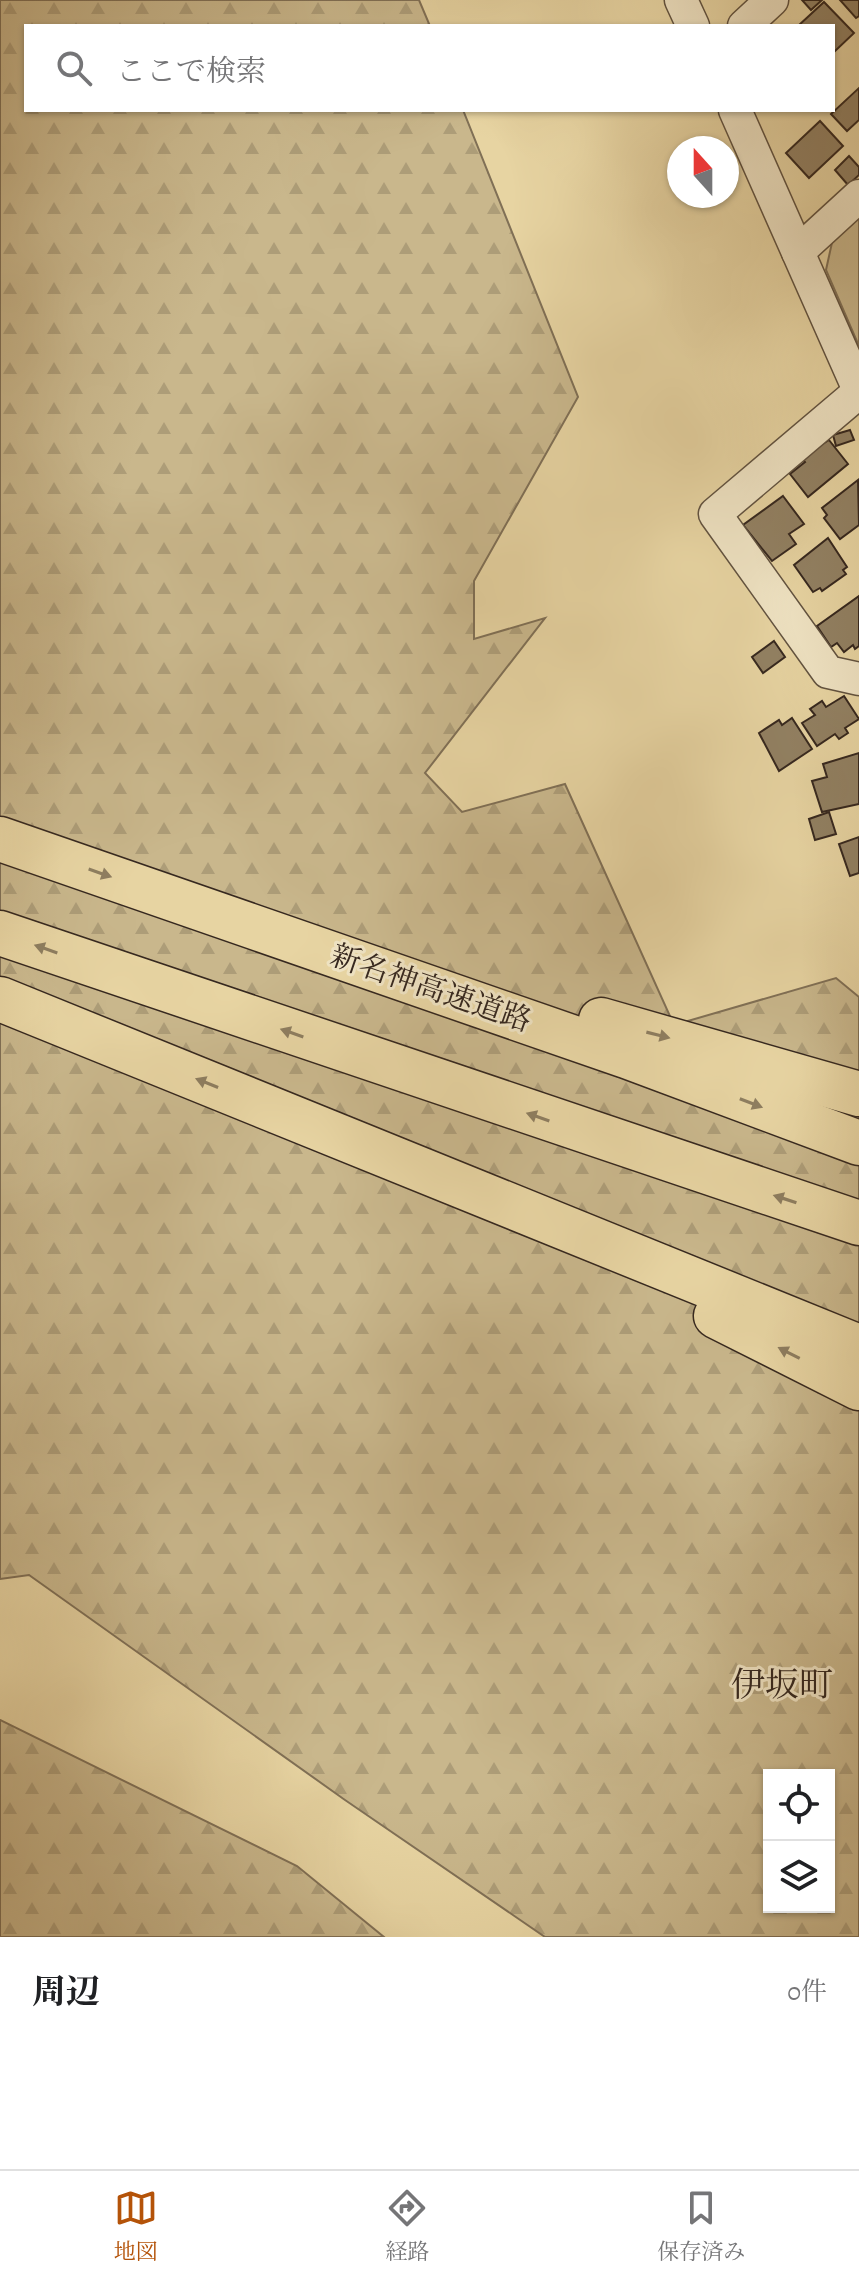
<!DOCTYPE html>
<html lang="ja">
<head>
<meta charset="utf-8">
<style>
	body { margin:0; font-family:Alegreya,"Noto Serif JP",serif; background:#f2f2f2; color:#202124 }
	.controls { position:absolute; right:24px; bottom:24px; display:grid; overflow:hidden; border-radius:0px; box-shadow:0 2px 6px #0004 }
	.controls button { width:72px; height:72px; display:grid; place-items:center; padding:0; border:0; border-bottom:2px solid #e0e0e0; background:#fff; color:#202124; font:40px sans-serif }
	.compass { position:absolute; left:667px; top:136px; width:72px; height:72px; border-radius:50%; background:#fff; box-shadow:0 2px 6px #0004; rotate:339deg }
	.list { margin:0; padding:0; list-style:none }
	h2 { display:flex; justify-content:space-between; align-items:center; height:104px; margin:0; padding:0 32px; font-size:34px }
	h2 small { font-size:26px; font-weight:400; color:#757577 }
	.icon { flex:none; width:44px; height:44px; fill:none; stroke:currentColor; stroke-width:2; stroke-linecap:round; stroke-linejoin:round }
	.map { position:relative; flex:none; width:859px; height:1937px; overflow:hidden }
	.search { position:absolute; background:#fff; box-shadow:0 2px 6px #0004; left:24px; right:24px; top:24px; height:88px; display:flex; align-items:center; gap:20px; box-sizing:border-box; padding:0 28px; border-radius:0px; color:#757577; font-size:30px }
	.sheet { height:232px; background:#fff }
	nav { display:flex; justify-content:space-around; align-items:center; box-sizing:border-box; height:112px; border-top:2px solid #e0e0e0; background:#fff; font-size:22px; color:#757577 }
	nav a { display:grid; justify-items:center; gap:4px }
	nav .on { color:#b45309 }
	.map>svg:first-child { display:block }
	.forest { fill:url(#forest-firs); stroke:#807056; stroke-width:2; fill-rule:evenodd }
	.green { fill:#c9b78c; stroke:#807056; stroke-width:2 }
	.building { fill:#928163; stroke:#36281f; stroke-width:2 }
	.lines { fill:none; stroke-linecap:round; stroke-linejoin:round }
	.minor-casing { stroke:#625340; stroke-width:35 }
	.highway-casing { stroke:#36281f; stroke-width:47 }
	.minor { stroke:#efe3c3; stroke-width:32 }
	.highway { stroke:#e7d4a2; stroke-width:44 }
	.oneway { fill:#8e7e60 }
	.labels { text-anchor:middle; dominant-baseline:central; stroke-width:6; stroke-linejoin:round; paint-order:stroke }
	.street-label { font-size:30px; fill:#36281f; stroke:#efe3c3 }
	.quarter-label { font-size:34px; fill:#36281f; stroke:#efe3c3 }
</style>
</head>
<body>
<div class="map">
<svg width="859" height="1937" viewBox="0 0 859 1937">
	<defs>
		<pattern id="forest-firs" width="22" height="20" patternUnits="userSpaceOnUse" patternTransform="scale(2)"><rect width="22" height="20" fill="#c9b78c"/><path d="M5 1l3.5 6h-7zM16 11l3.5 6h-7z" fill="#ad9d78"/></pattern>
	</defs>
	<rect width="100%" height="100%" fill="#e7d4a2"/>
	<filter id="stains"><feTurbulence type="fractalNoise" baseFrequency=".0025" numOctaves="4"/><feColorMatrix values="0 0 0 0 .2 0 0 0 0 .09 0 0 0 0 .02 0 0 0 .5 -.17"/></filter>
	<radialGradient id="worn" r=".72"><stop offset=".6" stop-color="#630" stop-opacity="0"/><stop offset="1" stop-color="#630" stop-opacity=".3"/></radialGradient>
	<!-- forest -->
	<g class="forest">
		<path d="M 0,0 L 419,0 L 430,26 L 26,26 L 26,110 L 463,110 L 578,397 L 474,581 L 474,639 L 545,618 L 425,773 L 462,812 L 565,784 L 674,1025 L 836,978 L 859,997 L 859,1937 L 545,1937 L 345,1800 L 29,1575 L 0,1579 ZM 769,1775 L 829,1775 L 829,1907 L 769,1907 Z"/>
		<polygon points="0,1720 297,1866 384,1937 0,1937"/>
	</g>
	<!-- green -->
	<polygon class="green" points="859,214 859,346 826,270 833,238"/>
	<!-- building -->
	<g class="building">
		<polygon points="802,0 822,0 811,10"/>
		<polygon points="840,0 859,0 859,16 856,18"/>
		<polygon points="824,2 854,33 833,53 833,26 798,26"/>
		<polygon points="859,88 859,120 847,131 831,114"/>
		<polygon points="820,121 843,146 809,178 786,153"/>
		<polygon points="849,156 859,167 859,175 848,185 835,170"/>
		<polygon points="850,430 854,440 836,446 833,435"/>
		<polygon points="829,440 848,464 808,497 790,474 805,462 801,457"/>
		<polygon points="858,480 859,525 840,539 824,518 827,515 822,508"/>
		<polygon points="783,496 804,524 789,534 796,544 772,561 743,525"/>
		<polygon points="828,538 847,567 843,570 846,574 822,591 820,588 813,592 794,565"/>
		<polygon points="859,596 859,646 855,649 853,645 844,652 837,643 831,647 817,626"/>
		<polygon points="774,641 785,657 763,673 752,657"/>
		<polygon points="844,696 859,719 845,728 848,733 839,739 835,734 817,746 802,723 815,715 810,709 822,701 826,707"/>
		<polygon points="792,718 812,749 779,771 759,733 779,720 782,725"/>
		<polygon points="859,753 859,804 822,812 812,781 827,777 823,764"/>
		<polygon points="829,812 836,834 815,840 809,819"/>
		<polygon points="859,837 859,873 850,876 839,844"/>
	</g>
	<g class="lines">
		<!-- minor casing -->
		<g class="minor-casing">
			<g id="minor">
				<polyline points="681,0 693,26"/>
				<polyline points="744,26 772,0"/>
				<polyline points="735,110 859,390"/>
				<polyline points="798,252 859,196"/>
				<polyline points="859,392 715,514 828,672 859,679"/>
			</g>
		</g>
		<!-- highway casing -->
		<g class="highway-casing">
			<g id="highway">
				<polyline points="0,839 626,1056 859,1143"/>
				<polyline points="0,933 859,1223"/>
				<polyline points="0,999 859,1347"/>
				<polyline points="601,1020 859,1094"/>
				<polyline points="716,1316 859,1388"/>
			</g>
		</g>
		<!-- minor -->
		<use href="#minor" class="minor"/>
		<!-- highway -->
		<use href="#highway" class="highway"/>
	</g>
	<!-- one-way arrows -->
	<defs><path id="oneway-solid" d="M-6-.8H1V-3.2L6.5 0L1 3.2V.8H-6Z" transform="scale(2)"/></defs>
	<g class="oneway">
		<use href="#oneway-solid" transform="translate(100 873) rotate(19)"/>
		<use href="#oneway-solid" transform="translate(46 949) rotate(-161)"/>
		<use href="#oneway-solid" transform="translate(292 1033) rotate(-161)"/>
		<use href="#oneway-solid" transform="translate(658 1035) rotate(14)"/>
		<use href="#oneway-solid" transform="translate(207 1083) rotate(-158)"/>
		<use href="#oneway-solid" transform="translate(751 1103) rotate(21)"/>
		<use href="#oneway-solid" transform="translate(538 1117) rotate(-161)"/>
		<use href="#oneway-solid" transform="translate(785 1199) rotate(-162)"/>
		<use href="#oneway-solid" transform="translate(789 1353) rotate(-153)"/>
	</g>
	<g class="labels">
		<!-- street labels -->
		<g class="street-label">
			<text transform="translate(431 988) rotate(19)">新名神高速道路</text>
		</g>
		<!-- quarter labels -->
		<g class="quarter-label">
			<text x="782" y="1684">伊坂町</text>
		</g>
	</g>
	<rect width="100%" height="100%" filter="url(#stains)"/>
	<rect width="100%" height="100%" fill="url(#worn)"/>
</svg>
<div class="controls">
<button><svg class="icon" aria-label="locate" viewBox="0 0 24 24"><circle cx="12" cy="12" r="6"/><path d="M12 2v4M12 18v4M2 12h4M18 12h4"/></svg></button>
<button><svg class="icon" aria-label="layers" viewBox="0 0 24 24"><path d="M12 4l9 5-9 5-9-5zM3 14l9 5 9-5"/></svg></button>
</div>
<svg class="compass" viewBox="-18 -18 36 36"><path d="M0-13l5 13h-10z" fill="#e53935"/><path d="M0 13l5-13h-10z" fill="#757577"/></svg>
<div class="search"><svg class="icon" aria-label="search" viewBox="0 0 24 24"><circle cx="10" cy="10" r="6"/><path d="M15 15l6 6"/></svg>ここで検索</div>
</div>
<section class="sheet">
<h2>周辺<small>0件</small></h2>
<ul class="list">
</ul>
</section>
<nav>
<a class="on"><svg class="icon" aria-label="map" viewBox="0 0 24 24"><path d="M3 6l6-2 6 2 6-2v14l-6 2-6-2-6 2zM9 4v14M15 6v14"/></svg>地図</a>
<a><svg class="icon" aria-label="directions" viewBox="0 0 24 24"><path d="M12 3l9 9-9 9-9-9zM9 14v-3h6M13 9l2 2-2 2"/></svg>経路</a>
<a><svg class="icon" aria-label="saved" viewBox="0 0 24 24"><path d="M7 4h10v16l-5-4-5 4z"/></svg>保存済み</a>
</nav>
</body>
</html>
